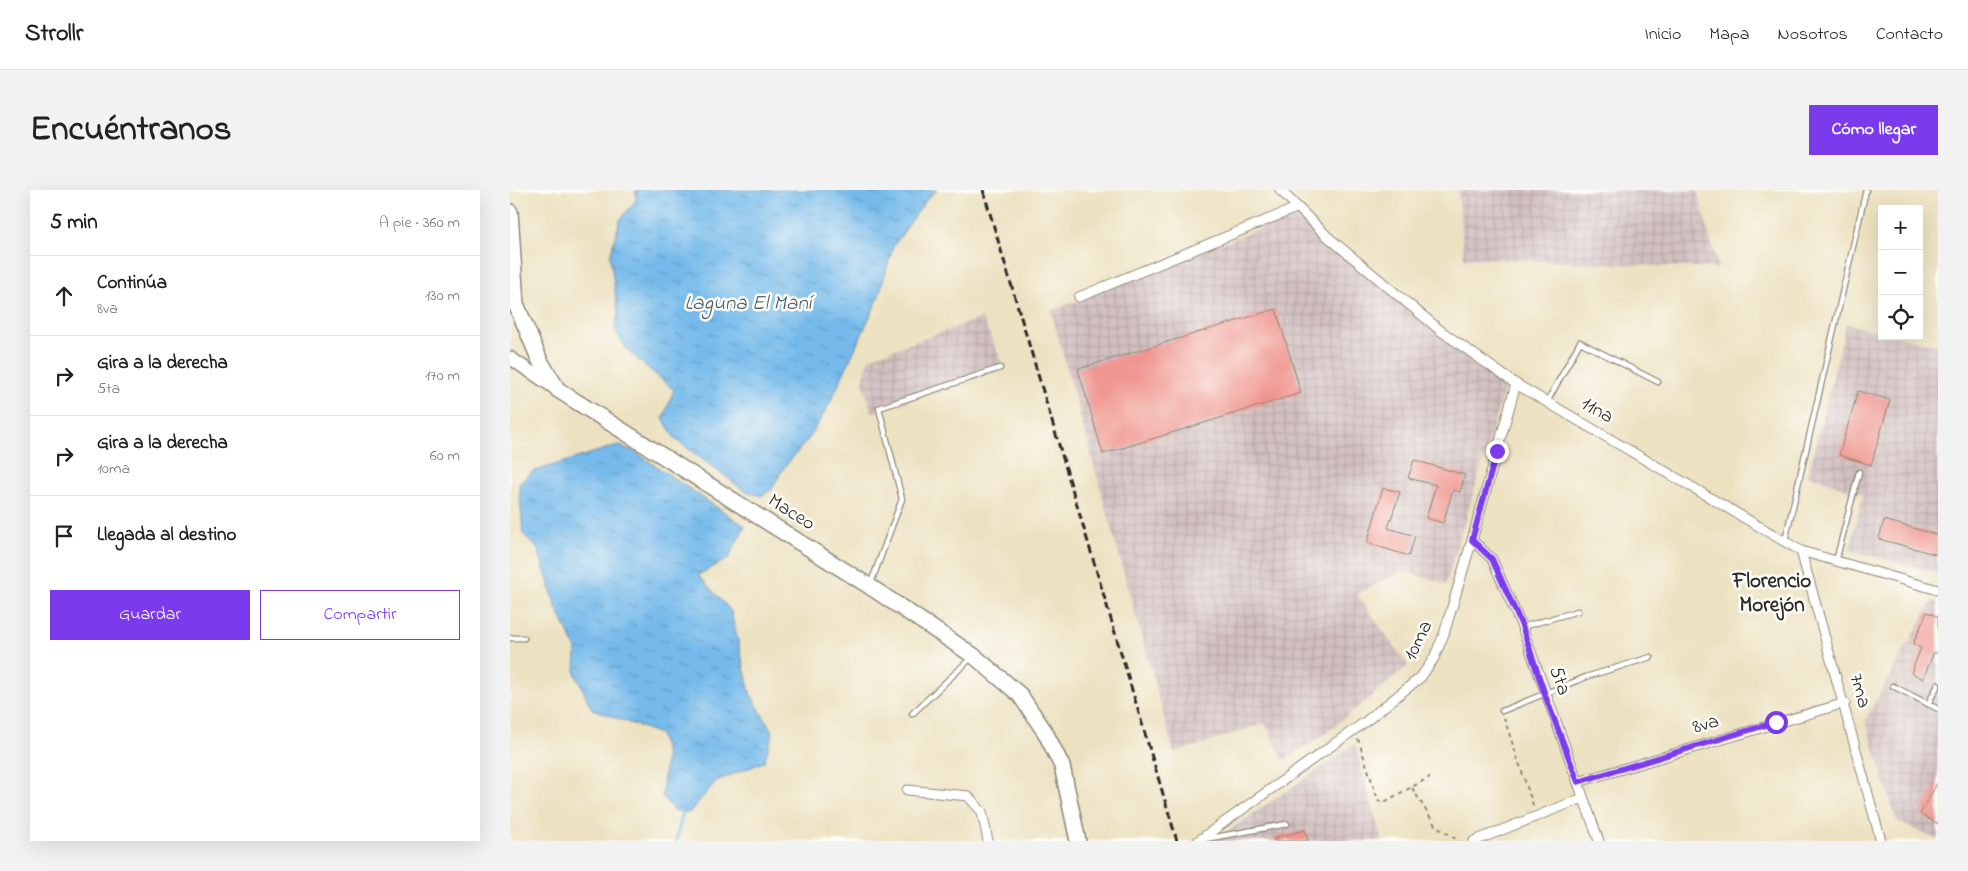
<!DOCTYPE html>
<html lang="es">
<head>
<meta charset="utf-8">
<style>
	body { margin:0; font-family:"Indie Flower",sans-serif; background:#f2f2f2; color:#222 }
	.controls { position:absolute; right:15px; top:15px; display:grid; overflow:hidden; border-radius:0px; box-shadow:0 5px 20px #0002 }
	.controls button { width:45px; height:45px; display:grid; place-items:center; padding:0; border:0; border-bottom:1px solid #e0e0e0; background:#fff; color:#222; font:25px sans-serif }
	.stop { position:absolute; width:15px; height:15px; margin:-11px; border:4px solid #7c3aed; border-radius:50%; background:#fff }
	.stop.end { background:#7c3aed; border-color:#fff; box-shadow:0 1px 5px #0008 }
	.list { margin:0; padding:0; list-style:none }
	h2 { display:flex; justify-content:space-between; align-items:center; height:65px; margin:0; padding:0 20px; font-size:21px }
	h2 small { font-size:16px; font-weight:400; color:#767676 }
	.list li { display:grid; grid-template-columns:32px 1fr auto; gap:15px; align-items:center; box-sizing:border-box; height:80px; padding:0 20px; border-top:1px solid #e0e0e0 }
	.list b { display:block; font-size:19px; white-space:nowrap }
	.list p { margin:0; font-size:16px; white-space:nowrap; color:#767676 }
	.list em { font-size:16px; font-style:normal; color:#767676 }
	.actions { display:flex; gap:10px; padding:15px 20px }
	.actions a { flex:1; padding:11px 0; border:1px solid #7c3aed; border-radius:0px; text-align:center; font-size:18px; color:#7c3aed }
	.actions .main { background:#7c3aed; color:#fff }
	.icon { flex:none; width:28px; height:28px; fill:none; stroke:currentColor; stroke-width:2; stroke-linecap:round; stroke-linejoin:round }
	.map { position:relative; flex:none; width:1428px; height:651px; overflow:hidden; border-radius:0px }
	header { display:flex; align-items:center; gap:30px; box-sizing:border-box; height:70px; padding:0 25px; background:#fff; border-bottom:1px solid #e0e0e0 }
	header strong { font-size:24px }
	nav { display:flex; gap:28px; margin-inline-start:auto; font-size:18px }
	.intro { display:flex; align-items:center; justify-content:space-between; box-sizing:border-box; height:120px; padding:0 30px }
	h1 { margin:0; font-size:35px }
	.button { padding:12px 22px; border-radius:0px; background:#7c3aed; color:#fff; font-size:18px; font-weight:700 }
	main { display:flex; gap:30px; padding:0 30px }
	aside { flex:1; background:#fff; border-radius:0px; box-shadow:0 5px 20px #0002 }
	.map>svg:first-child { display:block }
	.industrial { fill:url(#industrial-grid) }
	.water { fill:url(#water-ripples); stroke:#50728b }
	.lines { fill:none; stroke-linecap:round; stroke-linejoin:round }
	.stream { stroke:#74baeb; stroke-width:3 }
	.building { fill:#f09690 }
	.lane-casing { stroke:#8c8676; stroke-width:7 }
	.street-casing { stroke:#8c8676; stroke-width:11 }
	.secondary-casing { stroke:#8c8676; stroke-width:15 }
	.primary-casing { stroke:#8c8676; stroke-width:18 }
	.path { stroke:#8c8676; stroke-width:2; stroke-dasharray:4 4; stroke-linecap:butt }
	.lane { stroke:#fff; stroke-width:4.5 }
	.street { stroke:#fff; stroke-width:9 }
	.secondary { stroke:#fff; stroke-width:12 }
	.primary { stroke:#fff; stroke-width:15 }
	.rail { stroke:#2b2b2b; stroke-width:3; stroke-dasharray:8 4; stroke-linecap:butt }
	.route { stroke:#7c3aed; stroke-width:6 }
	.labels { text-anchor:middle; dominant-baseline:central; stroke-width:5; stroke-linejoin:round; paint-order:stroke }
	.street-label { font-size:20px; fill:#2b2b2b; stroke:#fdfcf7 }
	.water-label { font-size:21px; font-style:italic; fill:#455d6e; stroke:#fdfcf7 }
	.neighbourhood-label { font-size:21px; font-weight:bold; fill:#2b2b2b; stroke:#fdfcf7 }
</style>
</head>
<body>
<header>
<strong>Strollr</strong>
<nav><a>Inicio</a><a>Mapa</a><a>Nosotros</a><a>Contacto</a></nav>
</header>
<div class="intro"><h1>Encuéntranos</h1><a class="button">Cómo llegar</a></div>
<main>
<aside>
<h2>5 min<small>A pie · 360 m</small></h2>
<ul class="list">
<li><svg class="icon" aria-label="ahead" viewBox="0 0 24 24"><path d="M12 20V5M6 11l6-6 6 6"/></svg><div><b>Continúa</b><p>8va</p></div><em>130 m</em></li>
<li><svg class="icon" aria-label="right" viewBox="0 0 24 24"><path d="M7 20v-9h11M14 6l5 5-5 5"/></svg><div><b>Gira a la derecha</b><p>5ta</p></div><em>170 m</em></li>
<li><svg class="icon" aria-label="right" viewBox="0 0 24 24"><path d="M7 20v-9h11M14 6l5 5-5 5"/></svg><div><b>Gira a la derecha</b><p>10ma</p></div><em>60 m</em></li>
<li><svg class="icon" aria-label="arrive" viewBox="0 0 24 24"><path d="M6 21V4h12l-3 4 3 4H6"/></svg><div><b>Llegada al destino</b></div></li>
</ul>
<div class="actions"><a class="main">Guardar</a><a>Compartir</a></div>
</aside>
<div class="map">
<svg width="1428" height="651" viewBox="0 0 1428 651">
	<defs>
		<pattern id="industrial-grid" width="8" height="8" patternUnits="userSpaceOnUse" patternTransform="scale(1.25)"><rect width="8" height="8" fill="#d2bfc0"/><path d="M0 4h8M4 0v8" fill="none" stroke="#b4a4a5"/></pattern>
		<pattern id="water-ripples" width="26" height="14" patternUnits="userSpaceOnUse" patternTransform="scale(1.25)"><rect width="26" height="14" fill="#74baeb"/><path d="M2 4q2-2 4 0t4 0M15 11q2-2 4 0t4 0" fill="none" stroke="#5f97bf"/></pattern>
	</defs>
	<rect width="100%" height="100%" fill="#fdfcf7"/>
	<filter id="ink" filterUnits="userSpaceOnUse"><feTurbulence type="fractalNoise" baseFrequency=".02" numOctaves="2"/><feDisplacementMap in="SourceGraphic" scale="10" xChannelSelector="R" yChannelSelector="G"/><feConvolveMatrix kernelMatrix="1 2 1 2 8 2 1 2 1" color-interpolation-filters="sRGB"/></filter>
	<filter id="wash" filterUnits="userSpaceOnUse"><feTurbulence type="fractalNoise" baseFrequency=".0096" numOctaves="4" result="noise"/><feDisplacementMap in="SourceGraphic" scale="20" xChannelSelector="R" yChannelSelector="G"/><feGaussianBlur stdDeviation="1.12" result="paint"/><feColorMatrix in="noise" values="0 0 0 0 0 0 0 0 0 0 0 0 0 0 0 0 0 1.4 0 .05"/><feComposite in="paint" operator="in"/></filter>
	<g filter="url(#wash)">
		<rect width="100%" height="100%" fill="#ece1c0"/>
		<!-- industrial -->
		<g class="industrial">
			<polygon points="948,0 1187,0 1208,78 954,68"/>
			<polygon points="786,24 995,197 936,394 893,381 847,404 898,476 815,544 773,570 755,533 664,563 541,121"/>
			<polygon points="472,128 495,179 362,223 353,192 359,168"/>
			<polygon points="1336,134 1372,142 1372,146 1389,146 1428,156 1428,383 1339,360 1353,305 1298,285"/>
			<polygon points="1422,411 1428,413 1428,650 1387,631 1355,530"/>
			<polygon points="845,554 872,651 703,651"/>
		</g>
		<!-- water -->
		<g class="water">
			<polygon points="126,0 427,0 417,9 383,57 368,109 320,213 300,247 273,279 262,299 251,306 235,301 165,249 153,228 164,200 118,161 105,140 108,123 100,66 110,30 126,10"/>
			<polygon points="108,255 125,262 235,336 218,369 188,385 221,421 240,503 263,543 254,572 206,591 179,623 163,620 152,606 156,565 150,544 82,519 65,483 66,459 46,417 28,359 13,344 9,294 22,282"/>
		</g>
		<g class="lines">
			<!-- stream -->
			<polyline class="stream" points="166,651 173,622"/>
		</g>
		<g id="blocks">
			<!-- building -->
			<g class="building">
				<polygon points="766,119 791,203 593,264 568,179"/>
				<polygon points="1348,201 1380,210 1361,275 1329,265"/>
				<polygon points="904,270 955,285 950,302 943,300 933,333 916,328 926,295 898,288"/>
				<polygon points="873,298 890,302 878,338 905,346 899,366 857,353"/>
				<polygon points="1374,330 1428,345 1428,365 1369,349"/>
				<polygon points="1417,422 1428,427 1428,464 1424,462 1413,489 1401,483 1411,458 1403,454"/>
				<polygon points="1428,592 1428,634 1410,624"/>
				<polygon points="795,640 798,651 764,651 764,648"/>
			</g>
		</g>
	</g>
	<g filter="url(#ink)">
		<use href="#blocks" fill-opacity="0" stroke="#8c8676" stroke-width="1"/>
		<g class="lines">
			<!-- lane casing -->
			<g class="lane-casing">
				<g id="lane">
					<polyline points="1037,212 1070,152 1148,192"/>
					<polyline points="1275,351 1356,0"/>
					<polyline points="1326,371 1349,282"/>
					<polyline points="361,393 392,309 369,218 490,178"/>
					<polyline points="1012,437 1068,421"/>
					<polyline points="0,448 14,448"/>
					<polyline points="1383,496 1428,519"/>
					<polyline points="1418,514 1428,495"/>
					<polyline points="992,521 1076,487 1141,467"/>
					<polyline points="402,524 461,468"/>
					<polyline points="695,649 777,634"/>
				</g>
			</g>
			<!-- street casing -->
			<g class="street-casing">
				<g id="street">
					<polyline points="770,0 818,47 931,141 1006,194 1291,361 1428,400"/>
					<polyline points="569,107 786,18"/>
					<polyline points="962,350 982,369 1012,437 1089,651"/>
					<polyline points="1291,361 1371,651"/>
					<polyline points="1068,592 1335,513"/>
					<polyline points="397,600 458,606 472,622 478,651"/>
					<polyline points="688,651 855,532 911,487 924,468 934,444 962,350 1006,194"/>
					<polyline points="964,651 1073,608"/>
				</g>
			</g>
			<!-- secondary casing -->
			<g class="secondary-casing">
				<polyline id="secondary" points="0,168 48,200"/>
			</g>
			<!-- primary casing -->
			<g class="primary-casing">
				<polyline id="primary" points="0,22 6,114 30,171 48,200 359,396 464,466 510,505 535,542 552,576 568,651"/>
			</g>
			<!-- path -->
			<g class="path">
				<polyline points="994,528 1024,618"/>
				<polyline points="848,549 868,610 874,612 920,587"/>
				<polyline points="902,598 925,635 949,651"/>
			</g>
			<!-- lane -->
			<use href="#lane" class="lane"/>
			<!-- street -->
			<use href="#street" class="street"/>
			<!-- secondary -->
			<use href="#secondary" class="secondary"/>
			<!-- primary -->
			<use href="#primary" class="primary"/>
			<!-- rail -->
			<polyline class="rail" points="473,0 667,651"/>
		</g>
	</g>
	<g class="lines" filter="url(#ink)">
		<!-- route -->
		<polyline class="route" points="987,261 962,350 982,369 1012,436 1035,505 1068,592 1266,532"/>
	</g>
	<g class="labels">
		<!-- street labels -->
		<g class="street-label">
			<text transform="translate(1087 221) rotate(30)">11na</text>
			<text transform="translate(281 323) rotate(32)">Maceo</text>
			<text transform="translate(909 451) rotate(-64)">10ma</text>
			<text transform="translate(1049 491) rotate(71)">5ta</text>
			<text transform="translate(1349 501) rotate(74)">7ma</text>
			<text transform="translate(1196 535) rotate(-17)">8va</text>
		</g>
		<!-- water labels -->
		<g class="water-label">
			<text x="238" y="114">Laguna El Maní</text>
		</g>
		<!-- neighbourhood labels -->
		<g class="neighbourhood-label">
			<text x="1262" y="392">Florencio<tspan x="1262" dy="24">Morejón</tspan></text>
		</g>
	</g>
</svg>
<div class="controls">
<button>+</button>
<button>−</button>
<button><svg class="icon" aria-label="locate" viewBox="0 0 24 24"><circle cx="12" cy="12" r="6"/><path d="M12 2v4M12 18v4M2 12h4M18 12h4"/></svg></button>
</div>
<div class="stop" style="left:1266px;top:532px"></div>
<div class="stop end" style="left:987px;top:261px"></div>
</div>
</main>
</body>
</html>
